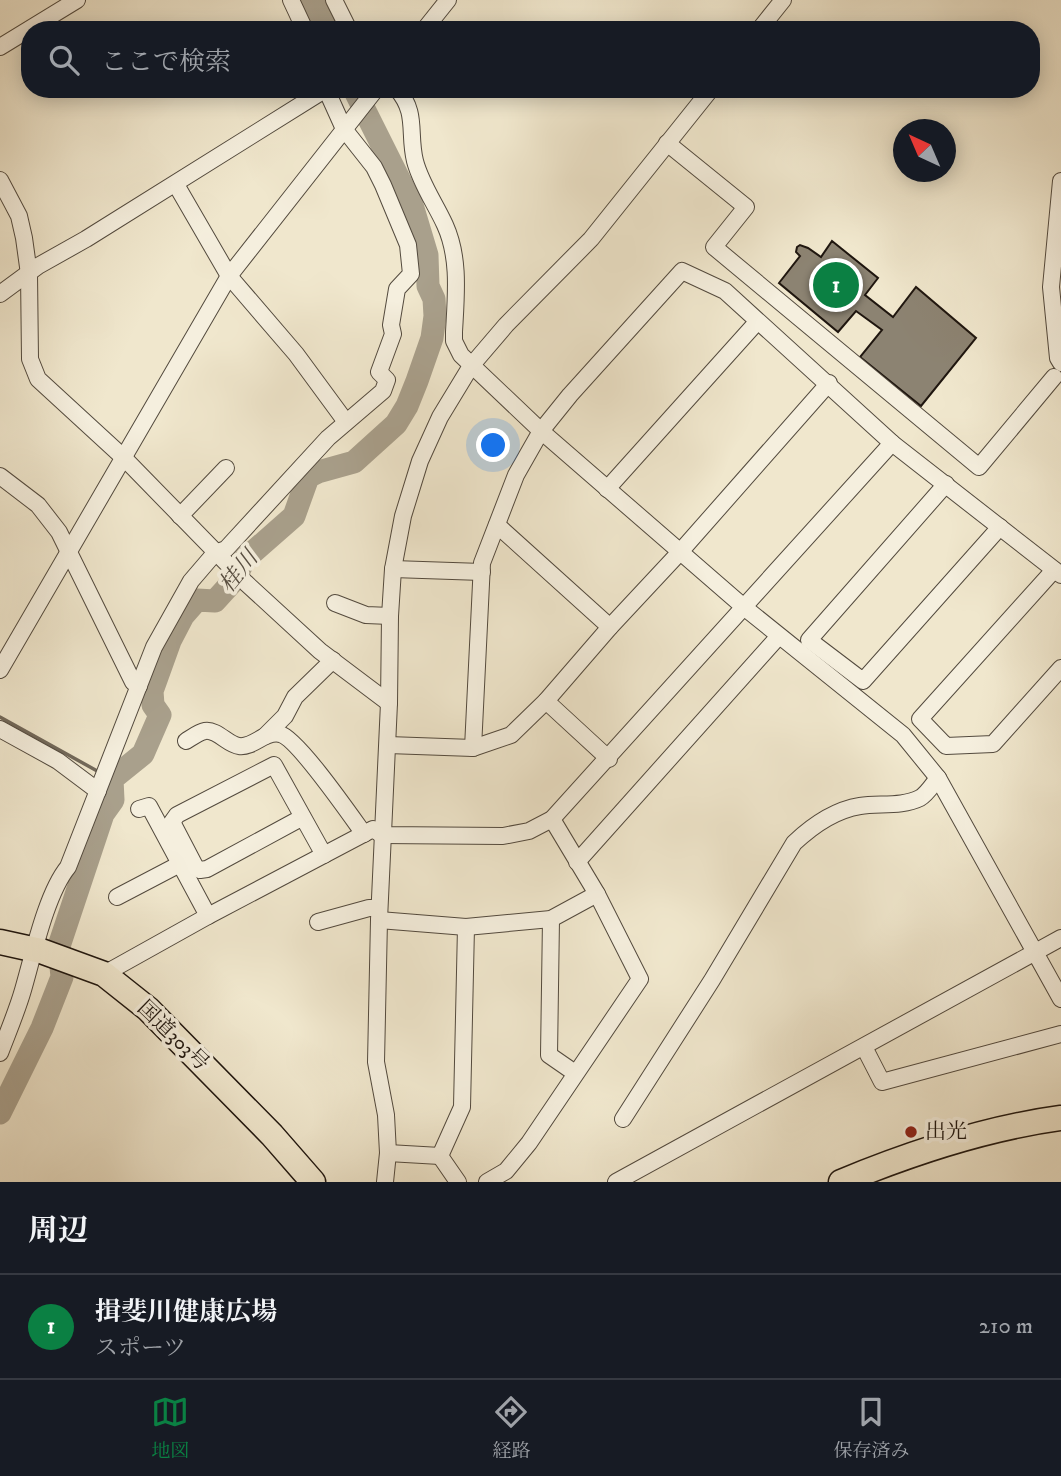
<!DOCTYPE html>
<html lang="ja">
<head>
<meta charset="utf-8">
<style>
	body { margin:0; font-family:"IM FELL DW Pica","Noto Serif JP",serif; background:#20242c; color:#f1f3f6 }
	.compass { position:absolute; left:893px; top:119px; width:63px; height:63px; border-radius:50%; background:#171b24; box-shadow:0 4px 18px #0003; rotate:316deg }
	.you { position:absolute; left:494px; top:446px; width:24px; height:24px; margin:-18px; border:5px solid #fff; border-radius:50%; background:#1a73e8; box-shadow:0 0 0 10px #1a73e833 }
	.badge { display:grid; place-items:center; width:46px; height:46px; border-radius:50%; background:#0b8043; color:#fff; font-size:23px; font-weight:700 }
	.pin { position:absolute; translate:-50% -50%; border:4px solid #fff; box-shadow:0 2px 7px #0006 }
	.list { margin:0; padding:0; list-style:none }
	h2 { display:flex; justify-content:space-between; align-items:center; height:91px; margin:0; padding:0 28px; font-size:30px }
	h2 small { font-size:23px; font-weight:400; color:#9ea1a6 }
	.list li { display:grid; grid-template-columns:46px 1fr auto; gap:21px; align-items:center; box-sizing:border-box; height:105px; padding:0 28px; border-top:2px solid #363941 }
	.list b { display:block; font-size:26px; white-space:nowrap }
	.list p { margin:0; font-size:23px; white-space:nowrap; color:#9ea1a6 }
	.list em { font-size:23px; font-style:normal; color:#9ea1a6 }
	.icon { flex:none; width:38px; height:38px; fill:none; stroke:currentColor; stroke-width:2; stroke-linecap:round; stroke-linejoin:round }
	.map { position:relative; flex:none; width:1061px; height:1182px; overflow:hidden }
	.search { position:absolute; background:#171b24; box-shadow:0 4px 18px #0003; left:21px; right:21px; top:21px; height:77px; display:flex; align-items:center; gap:18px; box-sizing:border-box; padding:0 24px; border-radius:28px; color:#9ea1a6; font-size:26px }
	.sheet { height:196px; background:#171b24 }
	nav { display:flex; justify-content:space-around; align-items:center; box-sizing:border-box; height:98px; border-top:2px solid #363941; background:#171b24; font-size:19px; color:#9ea1a6 }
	nav a { display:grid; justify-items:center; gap:4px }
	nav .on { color:#0b8043 }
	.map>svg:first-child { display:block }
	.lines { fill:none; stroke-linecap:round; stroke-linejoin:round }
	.stream { stroke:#72695a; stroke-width:3.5 }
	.river { stroke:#a9a08c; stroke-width:23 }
	.building { fill:#8c8372; stroke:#1f160f; stroke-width:2 }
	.minor-casing { stroke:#534a3e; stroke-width:18 }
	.highway-casing { stroke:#1f160f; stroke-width:27 }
	.minor { stroke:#f5efde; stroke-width:16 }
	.highway { stroke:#f0e7cd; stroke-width:24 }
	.poi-dot { fill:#8f2418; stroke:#f5efde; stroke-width:2.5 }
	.labels { text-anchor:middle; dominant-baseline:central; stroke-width:7; stroke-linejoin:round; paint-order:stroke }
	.street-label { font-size:21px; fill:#1f160f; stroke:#f5efde }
	.poi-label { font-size:21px; fill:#1f160f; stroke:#f5efde; text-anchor:start }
	.water-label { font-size:23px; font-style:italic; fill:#564d41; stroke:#f5efde }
</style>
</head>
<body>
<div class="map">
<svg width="1061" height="1182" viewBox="0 0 1061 1182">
	<rect width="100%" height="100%" fill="#f0e7cd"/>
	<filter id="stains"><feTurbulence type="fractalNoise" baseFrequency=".00286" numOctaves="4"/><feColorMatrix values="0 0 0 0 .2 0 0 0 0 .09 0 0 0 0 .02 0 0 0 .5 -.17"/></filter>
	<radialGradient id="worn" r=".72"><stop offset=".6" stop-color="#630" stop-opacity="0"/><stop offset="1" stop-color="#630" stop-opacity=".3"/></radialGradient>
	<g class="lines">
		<!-- stream -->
		<polyline class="stream" points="0,717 99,772"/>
		<!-- river -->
		<g class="river">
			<polyline points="312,0 327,30"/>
			<polyline points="0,1113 42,1028 62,977 59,946 103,814 113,800 112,779 143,754 160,715 153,705 152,691 170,641 183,616 197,600 215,601 235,579 244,560 294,516 308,477 318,472 354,462 396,424 407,406 417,381 432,338 435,316 434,299 428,286 427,255 412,205 354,89"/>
		</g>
	</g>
	<!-- building -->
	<polygon class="building" points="832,241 878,278 865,295 893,317 916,287 976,338 921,406 860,357 882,330 856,311 838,332 779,283 800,256 796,252 797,247 800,245 808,248 821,257"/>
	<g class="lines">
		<!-- minor casing -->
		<g class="minor-casing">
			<g id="minor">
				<polyline points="291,0 305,30"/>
				<polyline points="334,0 349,30"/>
				<polyline points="424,30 448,0"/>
				<polyline points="759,30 783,0"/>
				<polyline points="0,47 77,0"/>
				<path d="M 397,89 C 418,113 408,133 415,161 C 421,184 435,203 445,225 C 460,258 456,295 454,332 L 454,341 L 461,355 L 541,431 L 745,608 L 903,735 L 938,778 L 1061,999"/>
				<polyline points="667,143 746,207 714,247 979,467 1054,377"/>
				<polyline points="0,180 19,216 24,238 29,274 30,359 38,379 124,458 246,583 320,651 389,703"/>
				<polyline points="1061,181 1051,287 1058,358 1061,363"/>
				<polyline points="178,188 229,276 296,354 346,422"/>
				<polyline points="0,294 38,266 86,239 326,89"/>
				<polyline points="0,476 38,505 59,532 133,682 139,686"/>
				<polyline points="946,484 809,640 863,681 1000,527"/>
				<polyline points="607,489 757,322"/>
				<polyline points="180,516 226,468"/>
				<polyline points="497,525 610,627"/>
				<polyline points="393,569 482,572"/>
				<polyline points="1054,570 920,719 946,746 993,744 1061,668"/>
				<polyline points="335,603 366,615 390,616"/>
				<polyline points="0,670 229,276 376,89"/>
				<polyline points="546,701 609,759"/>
				<polyline points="0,729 58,761 98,791"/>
				<polyline points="265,736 285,716 295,697 333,660"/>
				<path d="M 186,741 C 191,738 199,732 205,731 C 217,729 228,745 239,746 C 254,748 265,730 280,734 C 297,738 351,816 364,834"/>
				<polyline points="388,745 473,748 511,735 546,701 610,627 680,552 829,383"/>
				<polyline points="473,748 482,563 516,475 541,431 570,395 682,271 725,291 892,443 1061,575"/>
				<polyline points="139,809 149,806 208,916"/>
				<polyline points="303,817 207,869 200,870 196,868 172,822 177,815 274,765 324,855"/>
				<polyline points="577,862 779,636"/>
				<polyline points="117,897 180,864"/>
				<polyline points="551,919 549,1055 575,1073"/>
				<polyline points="379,920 466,927 551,919 597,894"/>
				<polyline points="318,922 369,908 379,908"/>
				<polyline points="104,974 208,916 373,829 382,835 503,836 529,831 552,819 892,443"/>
				<polyline points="864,1047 882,1082 1061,1034"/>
				<path d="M 0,1053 C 8,1032 17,1011 23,990 C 33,956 46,894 68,867 L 154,647 L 191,581 L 215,553 L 226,549 L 328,438 L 383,391 L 387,380 L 379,372 L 393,334 L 391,325 L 397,289 L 411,274 L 408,245 L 383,185 L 374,167 L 344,129 L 326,89"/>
				<path d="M 623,1119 L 712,980 L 794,843 C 812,826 835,810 860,806 C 879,803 902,807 920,798 C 927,794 933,784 938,778"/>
				<polyline points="388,1153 440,1156"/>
				<polyline points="440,1156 462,1107 466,927"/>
				<polyline points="440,1156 458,1182"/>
				<polyline points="385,1182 388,1153 386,1115 376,1062 379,920 389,703 390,616 393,569 403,516 420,461 440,417 471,366 506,325 591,239 711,89"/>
				<polyline points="487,1182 506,1171 529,1143 640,979 597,894 552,819"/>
				<polyline points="616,1182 1061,938"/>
			</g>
		</g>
		<!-- highway casing -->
		<g class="highway-casing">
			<g id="highway">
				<polyline points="0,942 41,951 104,974 148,1009 272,1135 313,1182"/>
				<path d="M 841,1182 C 911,1153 986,1128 1061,1118"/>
			</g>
		</g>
		<!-- minor -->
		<use href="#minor" class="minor"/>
		<!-- highway -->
		<use href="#highway" class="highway"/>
	</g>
	<!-- markers -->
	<circle class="poi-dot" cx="911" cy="1132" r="7"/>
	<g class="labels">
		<!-- street labels -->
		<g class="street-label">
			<text transform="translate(173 1036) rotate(44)">国道303号</text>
		</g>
		<!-- poi labels -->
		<g class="poi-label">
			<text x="925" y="1132">出光</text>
		</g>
		<!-- water labels -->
		<g class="water-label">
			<text transform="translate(239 572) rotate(-51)">桂川</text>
		</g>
	</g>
	<rect width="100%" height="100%" filter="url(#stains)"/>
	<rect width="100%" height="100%" fill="url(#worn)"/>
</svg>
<svg class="compass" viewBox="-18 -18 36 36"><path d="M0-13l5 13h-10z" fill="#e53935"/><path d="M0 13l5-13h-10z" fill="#9ea1a6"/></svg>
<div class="you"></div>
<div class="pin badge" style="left:836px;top:285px">1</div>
<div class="search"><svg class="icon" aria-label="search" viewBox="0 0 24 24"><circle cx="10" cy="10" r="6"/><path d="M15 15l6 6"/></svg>ここで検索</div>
</div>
<section class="sheet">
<h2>周辺<small></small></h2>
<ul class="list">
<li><span class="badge">1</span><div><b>揖斐川健康広場</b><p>スポーツ</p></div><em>210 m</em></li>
</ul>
</section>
<nav>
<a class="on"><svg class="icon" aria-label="map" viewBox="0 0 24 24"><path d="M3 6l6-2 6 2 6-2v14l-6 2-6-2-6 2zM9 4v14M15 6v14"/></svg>地図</a>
<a><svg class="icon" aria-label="directions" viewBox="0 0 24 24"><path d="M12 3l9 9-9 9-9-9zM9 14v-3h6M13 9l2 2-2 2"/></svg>経路</a>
<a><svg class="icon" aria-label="saved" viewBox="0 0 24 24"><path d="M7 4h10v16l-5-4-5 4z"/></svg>保存済み</a>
</nav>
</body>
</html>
